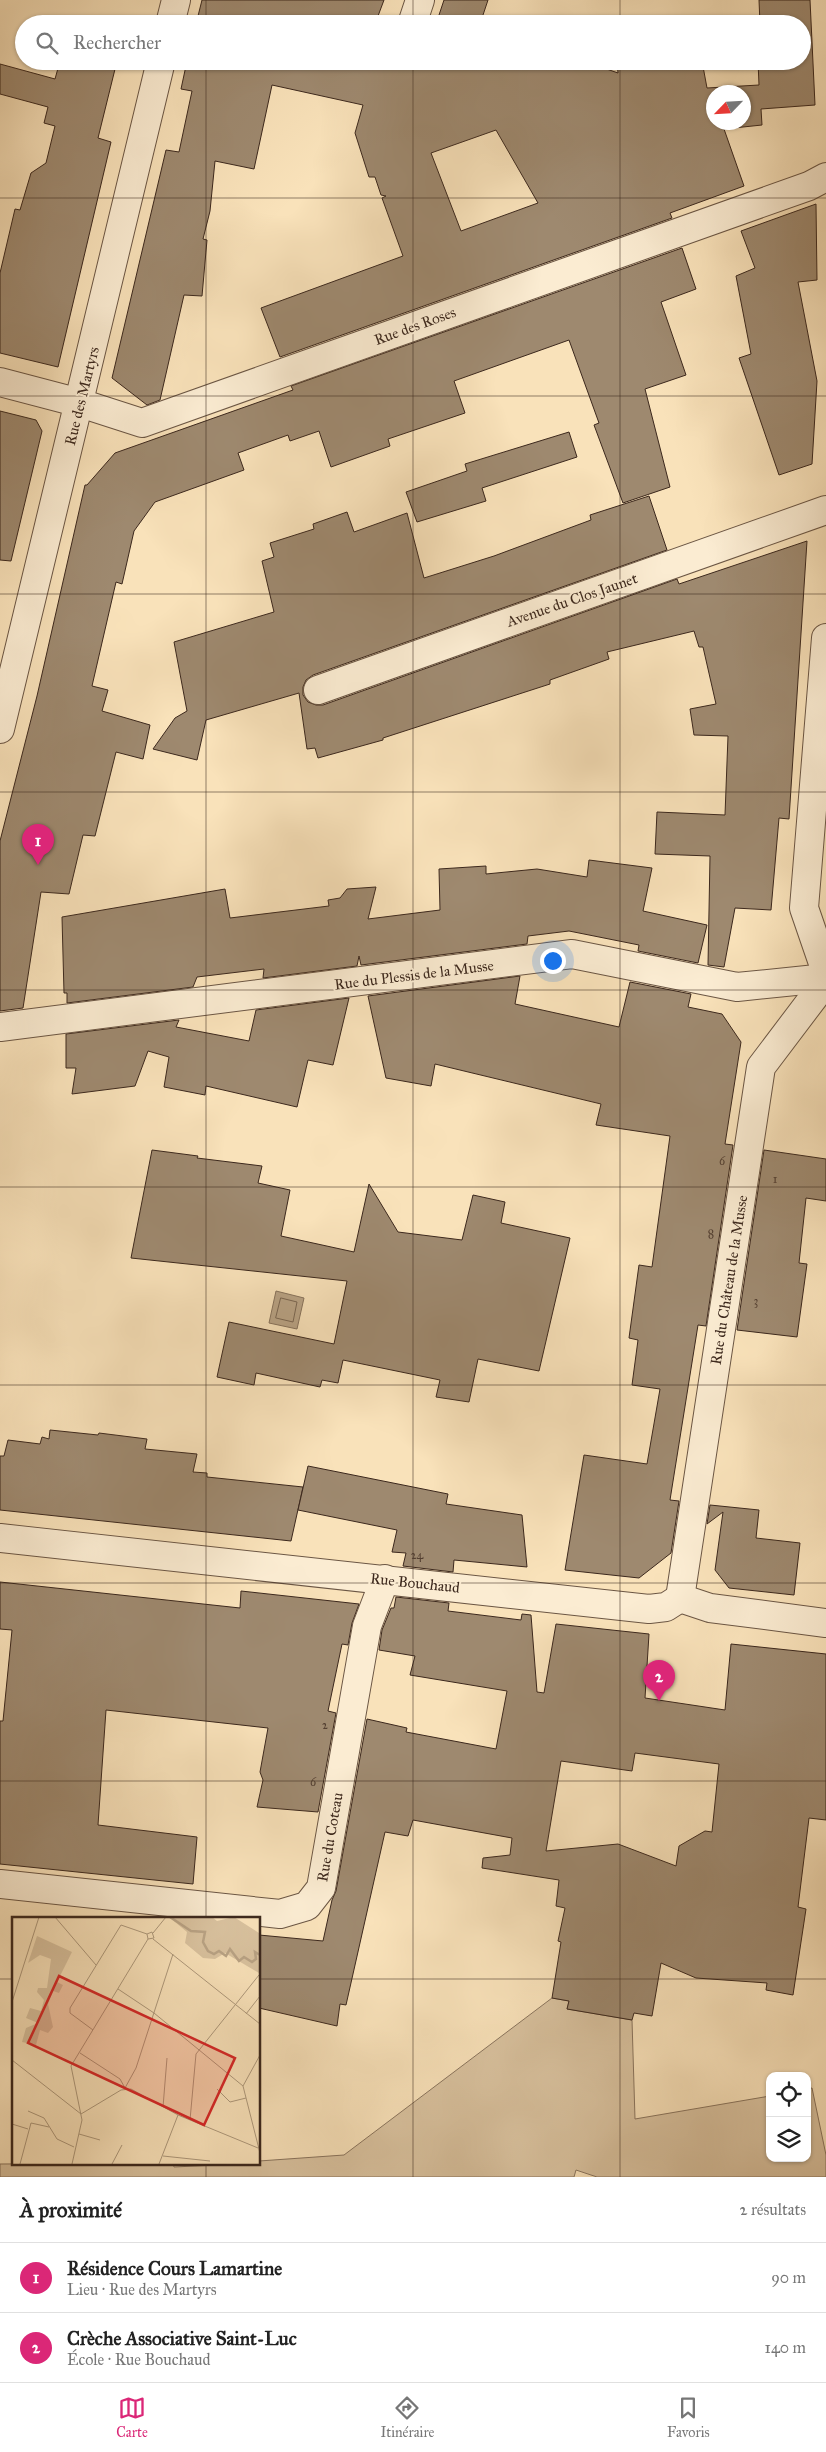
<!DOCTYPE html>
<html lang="fr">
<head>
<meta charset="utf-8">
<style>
	body { margin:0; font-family:"IM FELL Great Primer",serif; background:#f2f2f2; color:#222 }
	.controls { position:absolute; right:15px; bottom:15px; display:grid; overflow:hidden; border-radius:10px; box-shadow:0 1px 4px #0004 }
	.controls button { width:45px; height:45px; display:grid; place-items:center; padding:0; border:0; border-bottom:1px solid #e0e0e0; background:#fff; color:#222; font:25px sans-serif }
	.compass { position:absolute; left:706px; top:85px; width:45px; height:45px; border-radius:50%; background:#fff; box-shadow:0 1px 4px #0004; rotate:245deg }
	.you { position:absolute; left:552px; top:960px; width:18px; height:18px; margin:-12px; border:4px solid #fff; border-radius:50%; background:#1a73e8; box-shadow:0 0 0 8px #1a73e833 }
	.badge { display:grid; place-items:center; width:32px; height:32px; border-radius:50%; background:#db2777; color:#fff; font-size:16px; font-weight:700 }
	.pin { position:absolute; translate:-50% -41px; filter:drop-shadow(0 1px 2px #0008) }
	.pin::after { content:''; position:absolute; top:26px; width:18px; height:15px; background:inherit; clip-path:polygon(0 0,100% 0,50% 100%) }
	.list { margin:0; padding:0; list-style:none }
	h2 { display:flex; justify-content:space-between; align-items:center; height:65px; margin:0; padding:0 20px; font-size:21px }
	h2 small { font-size:16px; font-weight:400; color:#767676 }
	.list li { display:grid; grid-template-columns:32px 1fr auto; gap:15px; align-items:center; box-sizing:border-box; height:70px; padding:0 20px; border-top:1px solid #e0e0e0 }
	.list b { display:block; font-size:19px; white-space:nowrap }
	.list p { margin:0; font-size:16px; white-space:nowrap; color:#767676 }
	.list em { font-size:16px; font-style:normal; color:#767676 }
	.icon { flex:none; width:28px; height:28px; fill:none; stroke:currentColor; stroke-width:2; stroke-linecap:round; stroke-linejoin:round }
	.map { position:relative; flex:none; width:826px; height:2177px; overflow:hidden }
	.search { position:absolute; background:#fff; box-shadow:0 1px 4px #0004; left:15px; right:15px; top:15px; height:55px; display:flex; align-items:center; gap:12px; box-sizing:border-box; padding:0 18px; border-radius:28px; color:#767676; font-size:19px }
	.sheet { height:205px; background:#fff }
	nav { display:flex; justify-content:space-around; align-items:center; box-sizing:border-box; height:70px; border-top:1px solid #e0e0e0; background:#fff; font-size:14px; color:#767676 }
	nav a { display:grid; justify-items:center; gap:2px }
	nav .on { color:#db2777 }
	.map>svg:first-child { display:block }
	.green { fill:#d9c29f; stroke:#8a755e }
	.water { fill:#b9a385; stroke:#87725b }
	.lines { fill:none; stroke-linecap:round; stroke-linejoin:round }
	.shore { stroke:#7a6651; stroke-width:1 }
	.building { fill:#9e896f; stroke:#3c281d; fill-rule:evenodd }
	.street-casing { stroke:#6b5644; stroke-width:30 }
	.street { stroke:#fbecd2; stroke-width:28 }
	.grid { fill:none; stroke:#3c281d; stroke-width:1; stroke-opacity:0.55 }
	.labels { text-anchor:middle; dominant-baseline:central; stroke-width:4; stroke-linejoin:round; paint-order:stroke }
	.number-label { font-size:12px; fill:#544032 }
	.street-label { font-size:15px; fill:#3c281d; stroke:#fbecd2 }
	.inset-river { fill:none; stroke:#b9a385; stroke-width:2.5 }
	.inset-road { fill:none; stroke:#ad987b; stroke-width:1 }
	.view { fill:#d62828; fill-opacity:0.15; stroke:#d62828; stroke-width:2.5 }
	.inset-edge { fill:none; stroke:#3c281d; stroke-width:2.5 }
</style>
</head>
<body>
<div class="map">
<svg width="826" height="2177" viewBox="0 0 826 2177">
	<rect width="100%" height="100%" fill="#f9e2ba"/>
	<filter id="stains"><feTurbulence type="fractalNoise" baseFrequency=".004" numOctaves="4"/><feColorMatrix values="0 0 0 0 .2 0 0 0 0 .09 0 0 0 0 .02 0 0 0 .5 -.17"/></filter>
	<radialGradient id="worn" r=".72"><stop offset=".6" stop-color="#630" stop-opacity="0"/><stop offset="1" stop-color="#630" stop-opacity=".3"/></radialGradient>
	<!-- green -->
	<polygon class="green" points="552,1998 569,2001 567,2009 632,2020 635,2119 770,2096 770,2158 807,2158 807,2089 812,2088 826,2155 826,2177 597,2177 576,2170 574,2177 0,2177 0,2164 173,2163 174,2167 259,2163 259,2161 344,2155"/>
	<!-- water -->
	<polygon class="water" points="276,1291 304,1298 297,1329 269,1323"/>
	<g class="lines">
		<!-- shore -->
		<polygon class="shore" points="281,1298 297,1302 293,1322 276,1318"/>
	</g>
	<!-- building -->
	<g class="building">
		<polygon points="202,0 384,0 375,24 196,24"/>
		<polygon points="444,0 488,0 480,24 436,24"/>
		<path d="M 759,0 L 810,0 L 815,105 L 761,109 L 762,125 L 724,129 L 744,186 L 670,213 L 672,218 L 280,357 L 261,308 L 403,256 L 382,198 L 386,196 L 381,195 L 375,177 L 369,177 L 355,133 L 363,105 L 272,85 L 254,169 L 215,161 L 210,211 L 203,239 L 207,240 L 202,296 L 184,295 L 160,400 L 147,405 L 112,378 L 166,150 L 179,152 L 192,91 L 181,89 L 187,61 L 584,61 L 618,73 L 617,61 L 702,61 L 707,88 L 759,85 L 758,61 L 802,61 L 802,24 L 760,24 ZM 714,92 L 744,92 L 744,122 L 714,122 ZM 496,130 L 538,203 L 461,231 L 431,153 Z"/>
		<polygon points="60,61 117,61 98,138 111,142 58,367 0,353 0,273 15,209 20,210 31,173 46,163 55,126 44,123 48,107 0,94 0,64 55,79"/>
		<polygon points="816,204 817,280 798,282 817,381 812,464 779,475 739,358 751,354 736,276 755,268 741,231"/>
		<polygon points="682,248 696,289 661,302 686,375 645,389 670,487 623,503 594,425 599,423 569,340 454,381 465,413 388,439 390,446 331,467 319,431 290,441 288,435 238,453 244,470 155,502 134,531 122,584 116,582 92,686 108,690 102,711 150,725 143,759 116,752 95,836 83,835 69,894 41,892 23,1008 0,1011 0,841 37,696 85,485 87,485 115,453 293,390 291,386"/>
		<polygon points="0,411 36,420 42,431 11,561 0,560"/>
		<polygon points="569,432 577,457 482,488 486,501 417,522 406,492 467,471 465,464"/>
		<polygon points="649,496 667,550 313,675 306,680 303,687 303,695 308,702 316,705 323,705 677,579 679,584 807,541 789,819 779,818 771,910 735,908 724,967 708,965 710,856 655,854 657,812 725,815 728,736 694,735 690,709 716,704 703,647 699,647 694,631 607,652 609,659 550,680 550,684 383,738 383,740 318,758 315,748 307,749 299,693 206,720 197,760 153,749 175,718 187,711 174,642 274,612 262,561 274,557 270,543 314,529 313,524 347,512 354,532 407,513 424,578 494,556 591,520 590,515"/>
		<polygon points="589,860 652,868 643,911 707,925 698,963 638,951 639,945 569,931 528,936 527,944 361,965 359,956 357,966 263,978 264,969 197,977 193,987 67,1003 67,993 64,993 62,917 225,889 230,918 329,906 328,900 340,898 347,889 376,887 368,919 440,910 439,869 486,866 486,874 537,869 587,877"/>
		<polygon points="520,976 515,1004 619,1027 630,982 691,994 688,1007 722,1014 741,1042 725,1144 733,1145 706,1326 698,1325 670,1500 679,1501 671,1553 639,1578 565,1570 584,1455 647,1464 660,1389 632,1385 638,1340 629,1338 639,1265 652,1267 670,1136 596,1125 601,1104 435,1064 431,1086 386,1078 368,996"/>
		<polygon points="349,998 333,1065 308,1060 297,1107 206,1086 205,1095 164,1087 169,1057 148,1051 135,1086 72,1094 76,1068 66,1068 66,1034 179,1020 176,1027 249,1041 256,1010"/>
		<polygon points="152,1150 198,1156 197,1158 262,1166 258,1183 290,1190 281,1236 354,1252 369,1184 398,1232 462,1240 473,1195 505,1202 501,1223 570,1238 539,1371 478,1359 469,1402 436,1397 440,1380 343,1360 338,1383 322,1380 320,1387 256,1373 254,1385 217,1377 229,1322 334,1344 347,1281 131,1258"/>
		<polygon points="764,1150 826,1159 826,1201 806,1198 799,1263 807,1264 797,1337 737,1330"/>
		<polygon points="50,1430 98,1435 99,1433 147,1439 145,1449 197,1454 193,1472 207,1473 207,1477 303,1487 291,1541 0,1510 0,1456 4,1456 8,1440 40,1444 42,1437 49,1439"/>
		<polygon points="308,1466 448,1494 446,1504 522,1515 527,1567 454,1560 453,1572 403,1566 406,1553 392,1552 397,1530 298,1510"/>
		<polygon points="710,1505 759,1510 756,1538 800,1543 794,1595 729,1588 715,1570 723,1512 707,1524"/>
		<polygon points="0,1582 240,1608 241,1591 359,1604 352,1623 348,1645 342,1644 328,1711 336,1713 318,1812 257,1807 263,1780 260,1772 268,1728 106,1710 98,1825 197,1837 193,1884 0,1864 0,1721 3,1721 12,1630 0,1629"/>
		<path d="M 396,1597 L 449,1603 L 448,1611 L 521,1620 L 522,1614 L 531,1615 L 537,1692 L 544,1693 L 556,1624 L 649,1634 L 645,1698 L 725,1710 L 731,1644 L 826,1654 L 826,1820 L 809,1818 L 798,1907 L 806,1909 L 793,1995 L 766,1990 L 767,1983 L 696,1978 L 661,1963 L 652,2016 L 634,2013 L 632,2020 L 567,2009 L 569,2001 L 552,1998 L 561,1942 L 558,1941 L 565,1908 L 556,1906 L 559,1880 L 482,1868 L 483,1858 L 510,1855 L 512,1838 L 413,1820 L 408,1836 L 385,1832 L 346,2005 L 340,2004 L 337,2026 L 259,2008 L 259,1935 L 323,1941 L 332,1900 L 336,1891 L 367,1719 L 407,1728 L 406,1732 L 496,1749 L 507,1691 L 410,1675 L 415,1656 L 379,1650 L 382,1630 L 391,1608 L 394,1608 ZM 635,1753 L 719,1764 L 712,1832 L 705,1831 L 679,1846 L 676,1866 L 618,1844 L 546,1851 L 561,1761 L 632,1771 Z"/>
	</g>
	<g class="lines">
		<!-- street casing -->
		<g class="street-casing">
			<g id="street">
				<polyline points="170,24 176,0"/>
				<polyline points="412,24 420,0"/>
				<polyline points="0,382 80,403 142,423 809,186 826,177"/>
				<polyline points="826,638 804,908 826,972"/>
				<polyline points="318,690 826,510"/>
				<polyline points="0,729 161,61"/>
				<polyline points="0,1027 572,954 737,987 826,978"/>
				<polyline points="0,1538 649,1609 666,1607 680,1598"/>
				<polyline points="680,1598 761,1067 826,981"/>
				<polyline points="680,1598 710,1608 826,1623"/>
				<polyline points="0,1884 280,1914 307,1906 321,1888 367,1626 385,1579"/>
			</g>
		</g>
		<!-- street -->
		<use href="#street" class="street"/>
	</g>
	<!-- grid -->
	<path class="grid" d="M 206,0 L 206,24M 413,0 L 413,24M 620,0 L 620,24M 206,61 L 206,1918M 413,61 L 413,2177M 620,61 L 620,2177M 0,198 L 826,198M 0,396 L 826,396M 0,594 L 826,594M 0,792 L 826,792M 0,990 L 826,990M 0,1187 L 826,1187M 0,1385 L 826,1385M 0,1583 L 826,1583M 0,1781 L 826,1781M 0,1979 L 14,1979M 259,1979 L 826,1979M 206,2163 L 206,2177"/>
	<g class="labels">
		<!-- number labels -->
		<g class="number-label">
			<text x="722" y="1161">6</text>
			<text x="775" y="1179">1</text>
			<text x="711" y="1234">8</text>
			<text x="756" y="1301">3</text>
			<text x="417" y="1555">24</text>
			<text x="325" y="1725">2</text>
			<text x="313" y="1782">6</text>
		</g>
		<!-- street labels -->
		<g class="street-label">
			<text transform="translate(415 326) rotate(-20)">Rue des Roses</text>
			<text transform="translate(82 396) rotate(-76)">Rue des Martyrs</text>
			<text transform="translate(572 600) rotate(-19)">Avenue du Clos Jaunet</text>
			<text transform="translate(414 975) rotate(-7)">Rue du Plessis de la Musse</text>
			<text transform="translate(729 1280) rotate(-81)">Rue du Château de la Musse</text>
			<text transform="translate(415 1583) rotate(6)">Rue Bouchaud</text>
			<text transform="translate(330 1837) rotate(-80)">Rue du Coteau</text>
		</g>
	</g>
	<!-- overview -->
	<g transform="translate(12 1917)">
		<rect width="248" height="248" fill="#f9e2ba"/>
		<path d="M 157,0 L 200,0 L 205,4 L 222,0 L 247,16 L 247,56 L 213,36 L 203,42 L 191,41 L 173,26 L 175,15 ZM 25,19 L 60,35 L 45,65 L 51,68 L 47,76 L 41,74 L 36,87 L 41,110 L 36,116 L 28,113 L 24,128 L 10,125 L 14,111 L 26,106 L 14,101 L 18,91 L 29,94 L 32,83 L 25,75 L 26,71 L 35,71 L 39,42 L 28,38 L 16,46 Z" fill="#d9c29f"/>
		<path class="inset-river" d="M 158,0 L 179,14 L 193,15 L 191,25 L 196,34 L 202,37 L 207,34 L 214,39 L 218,32 L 227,44 L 232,40 L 240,45 L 244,42 L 243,35 L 248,38"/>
		<path class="inset-road" d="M 43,0 L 84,48M 141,16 L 154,0M 141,22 L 248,107M 106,72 L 142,96 L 231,169M 0,85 L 27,0M 234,97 L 248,79M 81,113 L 58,96 L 58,91 L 109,8 L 135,17 L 140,15 L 142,21 L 136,22 L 135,17M 68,136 L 108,162 L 113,171M 248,138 L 231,169 L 248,236M 0,143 L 69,197M 113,171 L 124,151 L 161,37M 205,172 L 218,185 L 234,181M 151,190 L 155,141M 16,194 L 32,201 L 45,222 L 62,230M 69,197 L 109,173 L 119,172 L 166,198 L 246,231M 178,203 L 184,137 L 247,58M 0,207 L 16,212M 67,217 L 88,223M 151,239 L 198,244M 8,247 L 19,206 L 37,210M 60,247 L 70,203 L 59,149 L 136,22M 100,247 L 110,228M 147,247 L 166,198"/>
		<path class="view" d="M 47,59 L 223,141 L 192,208 L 16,126 Z"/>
		<rect width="248" height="248" class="inset-edge"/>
	</g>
	<rect width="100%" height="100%" filter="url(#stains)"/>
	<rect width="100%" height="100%" fill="url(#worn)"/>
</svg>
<div class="controls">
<button><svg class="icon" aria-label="locate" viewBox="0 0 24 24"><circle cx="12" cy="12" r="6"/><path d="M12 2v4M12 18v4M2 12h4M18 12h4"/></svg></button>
<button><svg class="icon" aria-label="layers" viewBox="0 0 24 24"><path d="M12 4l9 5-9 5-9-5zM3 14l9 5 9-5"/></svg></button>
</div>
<svg class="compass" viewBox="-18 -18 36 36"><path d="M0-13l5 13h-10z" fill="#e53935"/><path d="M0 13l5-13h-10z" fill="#767676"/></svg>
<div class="you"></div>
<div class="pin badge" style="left:38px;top:865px">1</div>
<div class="pin badge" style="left:659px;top:1701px">2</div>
<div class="search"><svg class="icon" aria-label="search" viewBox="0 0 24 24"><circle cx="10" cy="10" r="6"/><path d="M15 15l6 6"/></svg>Rechercher</div>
</div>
<section class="sheet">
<h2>À proximité<small>2 résultats</small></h2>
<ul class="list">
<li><span class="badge">1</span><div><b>Résidence Cours Lamartine</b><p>Lieu · Rue des Martyrs</p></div><em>90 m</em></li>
<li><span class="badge">2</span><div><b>Crèche Associative Saint-Luc</b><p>École · Rue Bouchaud</p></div><em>140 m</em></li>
</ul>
</section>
<nav>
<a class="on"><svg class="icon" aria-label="map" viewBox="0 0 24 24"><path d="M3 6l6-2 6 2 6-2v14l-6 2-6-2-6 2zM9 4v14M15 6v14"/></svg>Carte</a>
<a><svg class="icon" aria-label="directions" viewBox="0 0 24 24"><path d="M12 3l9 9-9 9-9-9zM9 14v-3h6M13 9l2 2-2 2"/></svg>Itinéraire</a>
<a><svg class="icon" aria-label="saved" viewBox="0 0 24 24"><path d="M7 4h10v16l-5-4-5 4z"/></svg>Favoris</a>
</nav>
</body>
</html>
